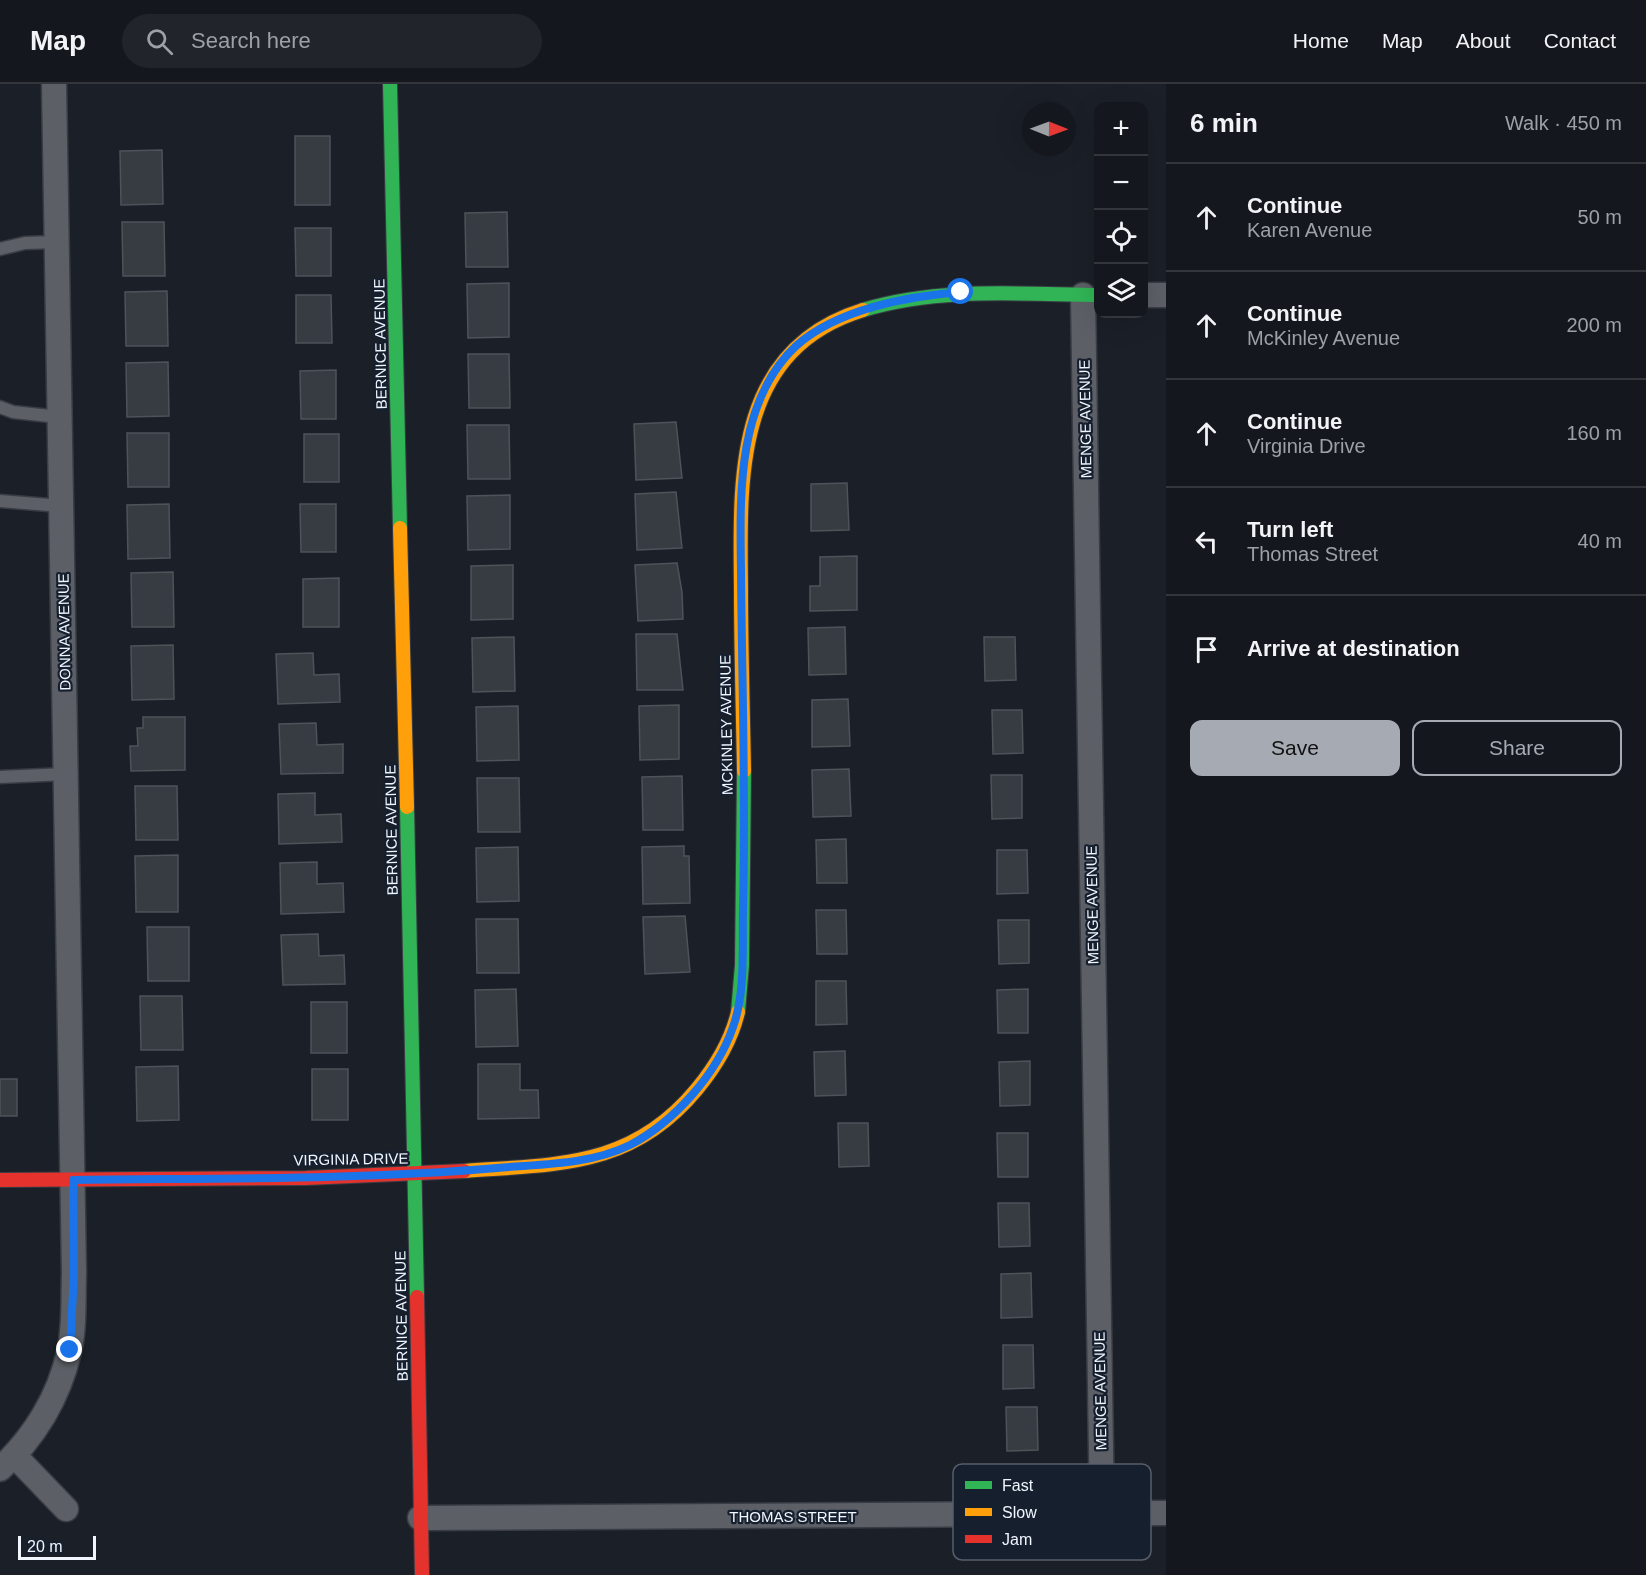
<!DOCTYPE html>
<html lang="en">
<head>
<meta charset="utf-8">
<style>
	body { margin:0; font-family:Helvetica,sans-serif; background:#21252b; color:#f1f3f6 }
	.controls { position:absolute; right:18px; top:18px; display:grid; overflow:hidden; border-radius:12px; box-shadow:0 6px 24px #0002 }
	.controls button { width:54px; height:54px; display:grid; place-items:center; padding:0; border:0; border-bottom:2px solid #33373c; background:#14181e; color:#f1f3f6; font:30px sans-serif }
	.compass { position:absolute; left:1022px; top:18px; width:54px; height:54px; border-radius:50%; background:#14181e; box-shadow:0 6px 24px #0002; rotate:91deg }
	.scale { position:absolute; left:18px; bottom:15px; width:78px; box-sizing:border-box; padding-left:6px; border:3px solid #f0f5fe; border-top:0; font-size:16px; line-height:21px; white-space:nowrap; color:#f0f5fe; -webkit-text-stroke:4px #151f2e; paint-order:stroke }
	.stop { position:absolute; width:18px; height:18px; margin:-14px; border:4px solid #1a73e8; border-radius:50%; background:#fff }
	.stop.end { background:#1a73e8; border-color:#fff; box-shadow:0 2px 6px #0008 }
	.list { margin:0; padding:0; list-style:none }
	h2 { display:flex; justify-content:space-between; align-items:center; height:78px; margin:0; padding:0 24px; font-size:26px }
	h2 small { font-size:20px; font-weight:400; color:#9da0a4 }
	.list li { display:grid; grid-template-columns:39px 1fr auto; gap:18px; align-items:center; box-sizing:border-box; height:108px; padding:0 24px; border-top:2px solid #33373c }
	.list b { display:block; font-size:22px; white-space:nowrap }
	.list p { margin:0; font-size:20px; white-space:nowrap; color:#9da0a4 }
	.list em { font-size:20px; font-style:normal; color:#9da0a4 }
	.actions { display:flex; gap:12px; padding:18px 24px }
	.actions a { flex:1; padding:14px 0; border:2px solid #a5aab3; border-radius:12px; text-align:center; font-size:21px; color:#a5aab3 }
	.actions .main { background:#a5aab3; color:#111 }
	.icon { flex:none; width:33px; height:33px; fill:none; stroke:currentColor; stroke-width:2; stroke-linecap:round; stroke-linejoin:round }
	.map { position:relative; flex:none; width:1166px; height:1491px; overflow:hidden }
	header { display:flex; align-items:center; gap:36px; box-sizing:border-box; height:84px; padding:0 30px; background:#14181e; border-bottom:2px solid #33373c }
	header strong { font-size:28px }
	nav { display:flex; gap:33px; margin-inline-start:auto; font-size:21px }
	.search { width:420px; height:54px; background:#21252b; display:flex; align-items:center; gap:15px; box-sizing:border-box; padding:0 21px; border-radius:33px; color:#9da0a4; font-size:22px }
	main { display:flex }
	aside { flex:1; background:#14181e }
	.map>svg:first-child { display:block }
	.building { fill:#363c42; stroke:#4c5359; stroke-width:1.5 }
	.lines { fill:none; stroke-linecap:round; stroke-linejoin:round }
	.lane-casing { stroke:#393c44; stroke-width:15 }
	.street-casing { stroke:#393c44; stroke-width:27 }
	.fast-casing { stroke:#393c44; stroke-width:16 }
	.slow-casing { stroke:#393c44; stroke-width:16 }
	.jam-casing { stroke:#393c44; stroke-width:16 }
	.lane { stroke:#5c6066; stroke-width:12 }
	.street { stroke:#5c6066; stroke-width:24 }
	.fast { stroke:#30b455; stroke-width:14 }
	.slow { stroke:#ff9f0a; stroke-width:14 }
	.jam { stroke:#e5322d; stroke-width:14 }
	.route { stroke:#1a73e8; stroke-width:8 }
	.labels { text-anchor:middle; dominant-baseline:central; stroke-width:4.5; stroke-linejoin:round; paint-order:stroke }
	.street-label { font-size:15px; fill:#f0f5fe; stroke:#151f2e }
	.key { fill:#151f2e; stroke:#575f6c; stroke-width:1.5 }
	.key-label { font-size:16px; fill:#f0f5fe }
</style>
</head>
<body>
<header>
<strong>Map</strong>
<div class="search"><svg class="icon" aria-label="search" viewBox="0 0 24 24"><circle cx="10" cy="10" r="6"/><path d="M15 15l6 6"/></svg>Search here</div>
<nav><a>Home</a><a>Map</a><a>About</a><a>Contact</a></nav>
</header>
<main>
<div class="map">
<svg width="1166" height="1491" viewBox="0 0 1166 1491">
	<rect width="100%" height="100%" fill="#1b2028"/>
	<!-- building -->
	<g class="building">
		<rect x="295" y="52" width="35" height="69"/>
		<polygon points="162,66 163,120 121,121 120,67"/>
		<polygon points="507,128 508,183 466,183 465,129"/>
		<polygon points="122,138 164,138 165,192 123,192"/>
		<polygon points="295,144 331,144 331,192 296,192"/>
		<polygon points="509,199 509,253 468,254 467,200"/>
		<polygon points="167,207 168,262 126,262 125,208"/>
		<polygon points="296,211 331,211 332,259 296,259"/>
		<polygon points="468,270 509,270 510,324 469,324"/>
		<polygon points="168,278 169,332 127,333 126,279"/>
		<polygon points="336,286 336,335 301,335 300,287"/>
		<polygon points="676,338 682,394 636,396 634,340"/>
		<polygon points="467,341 509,341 510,395 468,395"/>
		<polygon points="127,349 169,349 169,403 128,403"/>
		<rect x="304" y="350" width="35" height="48"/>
		<polygon points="847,399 849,446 811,447 811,400"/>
		<polygon points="676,408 682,464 637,466 635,410"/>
		<polygon points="510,411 510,465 468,466 467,412"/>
		<polygon points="169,420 170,474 128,475 127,421"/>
		<polygon points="300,420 336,420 336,468 301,468"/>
		<polygon points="857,472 857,526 810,527 810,502 820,502 820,473"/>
		<polygon points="677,479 682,508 683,535 638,537 635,481"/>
		<polygon points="513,481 513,535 471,536 471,482"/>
		<polygon points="173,488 174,543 132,543 131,489"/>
		<polygon points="339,494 339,543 303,543 303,495"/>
		<polygon points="845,543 846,590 809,591 808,544"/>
		<polygon points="636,550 677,550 683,606 637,606"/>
		<polygon points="514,553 515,607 473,608 472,554"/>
		<polygon points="984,553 1015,553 1016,596 985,597"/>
		<polygon points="173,561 174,615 132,616 131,562"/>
		<polygon points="313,569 314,591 339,590 340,618 278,620 276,570"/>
		<polygon points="848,615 850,662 812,663 812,616"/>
		<polygon points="679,621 679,675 640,676 639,622"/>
		<polygon points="518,622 519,676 477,677 476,623"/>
		<polygon points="992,626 1022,626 1023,669 993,670"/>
		<polygon points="143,633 185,633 185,686 131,687 130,662 138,662 137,644 143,644"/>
		<polygon points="316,639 317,661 343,660 343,689 281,690 279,640"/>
		<polygon points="849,685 851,732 813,733 812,686"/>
		<polygon points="991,691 1022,691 1022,734 992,735"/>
		<polygon points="682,692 683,746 643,746 642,693"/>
		<polygon points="477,694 519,694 520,748 478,748"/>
		<polygon points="135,702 177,702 178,756 136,756"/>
		<polygon points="315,709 315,731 341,730 342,758 279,760 278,710"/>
		<polygon points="846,755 847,799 817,799 816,756"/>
		<polygon points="684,762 684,772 689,772 690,819 643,820 642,763"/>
		<polygon points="518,763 519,817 477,818 476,764"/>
		<polygon points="997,766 1027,766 1028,809 997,810"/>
		<polygon points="178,771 178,828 136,828 135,772"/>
		<polygon points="317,778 317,800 343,799 344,828 281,830 280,779"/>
		<polygon points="816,826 846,826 847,870 817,870"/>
		<polygon points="685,832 690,888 645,890 643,833"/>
		<polygon points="476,835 518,835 519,889 477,889"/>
		<polygon points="998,836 1029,836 1029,879 999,880"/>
		<polygon points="147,843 189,843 189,897 148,897"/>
		<polygon points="318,850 319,872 344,871 345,900 283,901 281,851"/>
		<polygon points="816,897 846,897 847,940 816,941"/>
		<polygon points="516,905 518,962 476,963 475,906"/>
		<polygon points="1028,905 1028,949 998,949 997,906"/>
		<polygon points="140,912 182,912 183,966 141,966"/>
		<rect x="311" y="918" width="36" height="51"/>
		<polygon points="845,967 846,1011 815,1012 814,968"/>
		<polygon points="1030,977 1030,1021 1000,1022 999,978"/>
		<polygon points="478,980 520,980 520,1006 538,1006 539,1034 478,1035"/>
		<polygon points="178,982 179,1036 137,1037 136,983"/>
		<rect x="312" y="985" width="36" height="51"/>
		<rect x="0" y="995" width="17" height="37"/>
		<polygon points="838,1039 868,1039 869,1082 839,1083"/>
		<polygon points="997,1049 1028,1049 1028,1093 998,1093"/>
		<polygon points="998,1119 1029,1119 1030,1162 999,1163"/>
		<polygon points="1031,1189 1032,1233 1001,1234 1001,1190"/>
		<polygon points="1003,1261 1033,1261 1034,1304 1003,1305"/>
		<polygon points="1006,1323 1037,1323 1038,1366 1007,1367"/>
	</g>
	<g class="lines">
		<!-- lane casing -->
		<g class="lane-casing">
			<g id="lane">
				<polyline points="0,165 25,159 56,158"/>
				<polyline points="0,323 13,328 59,333"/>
				<polyline points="0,417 61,422"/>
				<polyline points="0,693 66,690"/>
			</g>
		</g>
		<!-- street casing -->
		<g class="street-casing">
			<g id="street">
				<polyline points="1083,211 1102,1430"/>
				<polyline points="1144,211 1166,211"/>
				<polyline points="15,1372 66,1425"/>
				<path d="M 0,1385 C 34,1354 59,1313 69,1268 C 75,1243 73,1214 74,1189 L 54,0"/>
				<polyline points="420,1434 1166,1429"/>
			</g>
		</g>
		<!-- fast casing -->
		<g class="fast-casing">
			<g id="fast">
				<polyline points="390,0 400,444"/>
				<path d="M 863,226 C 940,203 1019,210 1098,211"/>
				<polyline points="407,723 417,1213"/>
				<polyline points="738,928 742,881 744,687"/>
			</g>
		</g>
		<!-- slow casing -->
		<g class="slow-casing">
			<g id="slow">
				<polyline points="400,444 407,723"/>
				<path d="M 744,687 C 743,627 741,566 741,505 C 740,395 733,266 863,226"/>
				<path d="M 464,1087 C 558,1080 632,1084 697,1005 C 716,982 731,958 738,928"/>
			</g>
		</g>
		<!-- jam casing -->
		<g class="jam-casing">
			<g id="jam">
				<polyline points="0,1096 306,1094 464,1087"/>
				<polyline points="417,1213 422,1491"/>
			</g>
		</g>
		<!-- lane -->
		<use href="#lane" class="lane"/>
		<!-- street -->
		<use href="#street" class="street"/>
		<!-- fast -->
		<use href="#fast" class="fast"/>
		<!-- slow -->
		<use href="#slow" class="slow"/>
		<!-- jam -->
		<use href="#jam" class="jam"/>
	</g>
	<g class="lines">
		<!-- route -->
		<path class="route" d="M 70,1266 L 74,1189 L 73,1096 C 214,1094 356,1096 497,1084 C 541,1080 589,1081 630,1061 C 674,1038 717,990 733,943 C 746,907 742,862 743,824 C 746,712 742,600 741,488 C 740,413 736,318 796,262 C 837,225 909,212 961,208"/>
	</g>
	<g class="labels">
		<!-- street labels -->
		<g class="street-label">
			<text transform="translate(380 260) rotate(-91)">BERNICE AVENUE</text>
			<text transform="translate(1085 335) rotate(-91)">MENGE AVENUE</text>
			<text transform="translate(64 548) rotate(-91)">DONNA AVENUE</text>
			<text transform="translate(726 641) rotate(-91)">MCKINLEY AVENUE</text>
			<text transform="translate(391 746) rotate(-91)">BERNICE AVENUE</text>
			<text transform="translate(1092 821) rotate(-91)">MENGE AVENUE</text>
			<text transform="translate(351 1075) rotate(-1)">VIRGINIA DRIVE</text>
			<text transform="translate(401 1232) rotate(-91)">BERNICE AVENUE</text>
			<text transform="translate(1100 1307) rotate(-91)">MENGE AVENUE</text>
			<text x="793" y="1432">THOMAS STREET</text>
		</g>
	</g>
	<!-- legend -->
	<rect x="953" y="1380" width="198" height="96" rx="9" class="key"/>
	<rect x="965" y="1397" width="27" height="8" fill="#30b455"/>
	<rect x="965" y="1424" width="27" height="8" fill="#ff9f0a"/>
	<rect x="965" y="1451" width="27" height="8" fill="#e5322d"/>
	<g class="key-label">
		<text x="1002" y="1407">Fast</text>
		<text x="1002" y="1434">Slow</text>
		<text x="1002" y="1461">Jam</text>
	</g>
</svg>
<div class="controls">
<button>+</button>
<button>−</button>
<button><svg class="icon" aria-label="locate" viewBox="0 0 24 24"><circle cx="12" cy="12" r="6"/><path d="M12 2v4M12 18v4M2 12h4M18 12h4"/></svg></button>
<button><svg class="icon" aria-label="layers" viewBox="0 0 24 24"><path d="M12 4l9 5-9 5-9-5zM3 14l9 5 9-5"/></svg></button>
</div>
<svg class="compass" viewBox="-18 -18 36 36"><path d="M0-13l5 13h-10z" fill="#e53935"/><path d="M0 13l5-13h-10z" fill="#9da0a4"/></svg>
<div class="scale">20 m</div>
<div class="stop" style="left:961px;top:208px"></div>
<div class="stop end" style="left:70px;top:1266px"></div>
</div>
<aside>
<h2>6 min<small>Walk · 450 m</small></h2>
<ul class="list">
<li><svg class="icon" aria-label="ahead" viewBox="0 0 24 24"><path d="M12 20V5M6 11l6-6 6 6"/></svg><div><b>Continue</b><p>Karen Avenue</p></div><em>50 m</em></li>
<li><svg class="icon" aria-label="ahead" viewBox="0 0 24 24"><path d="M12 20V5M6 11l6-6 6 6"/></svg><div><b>Continue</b><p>McKinley Avenue</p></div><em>200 m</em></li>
<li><svg class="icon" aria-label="ahead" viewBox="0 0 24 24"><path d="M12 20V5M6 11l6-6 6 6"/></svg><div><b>Continue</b><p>Virginia Drive</p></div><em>160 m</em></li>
<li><svg class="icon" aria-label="left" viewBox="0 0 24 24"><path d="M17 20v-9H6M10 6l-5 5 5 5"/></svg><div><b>Turn left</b><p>Thomas Street</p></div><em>40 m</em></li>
<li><svg class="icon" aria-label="arrive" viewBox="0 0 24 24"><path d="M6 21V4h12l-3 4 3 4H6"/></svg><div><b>Arrive at destination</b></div></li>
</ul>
<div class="actions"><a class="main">Save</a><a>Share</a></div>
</aside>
</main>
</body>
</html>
